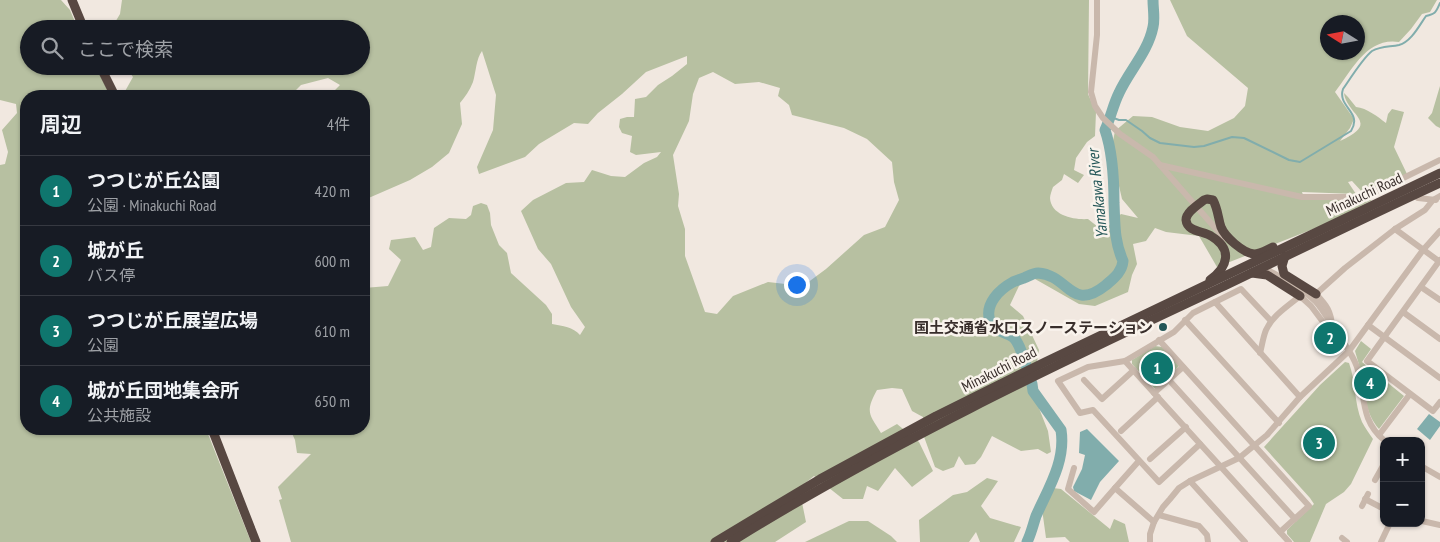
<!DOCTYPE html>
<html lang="ja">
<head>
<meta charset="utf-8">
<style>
	body { margin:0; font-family:"PT Sans Narrow","Noto Sans JP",sans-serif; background:#20242c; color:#f1f3f6 }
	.controls { position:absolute; right:15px; bottom:15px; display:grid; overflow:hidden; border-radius:10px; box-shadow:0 1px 4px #0004 }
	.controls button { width:45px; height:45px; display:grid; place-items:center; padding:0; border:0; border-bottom:1px solid #363941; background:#171b24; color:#f1f3f6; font:25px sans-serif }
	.compass { position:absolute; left:1320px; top:15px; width:45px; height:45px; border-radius:50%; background:#171b24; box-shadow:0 1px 4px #0004; rotate:281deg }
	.you { position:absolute; left:796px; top:284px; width:18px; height:18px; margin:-12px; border:4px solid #fff; border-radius:50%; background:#1a73e8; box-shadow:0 0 0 8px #1a73e833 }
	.badge { display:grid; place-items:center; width:32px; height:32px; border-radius:50%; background:#0f766e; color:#fff; font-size:16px; font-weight:700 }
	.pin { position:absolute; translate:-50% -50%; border:2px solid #fff; box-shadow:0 1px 5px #0006 }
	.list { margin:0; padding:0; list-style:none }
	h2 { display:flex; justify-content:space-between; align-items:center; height:65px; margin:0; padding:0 20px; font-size:21px }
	h2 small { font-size:16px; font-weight:400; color:#9ea1a6 }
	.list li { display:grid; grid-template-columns:32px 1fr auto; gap:15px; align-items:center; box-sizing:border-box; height:70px; padding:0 20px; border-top:1px solid #363941 }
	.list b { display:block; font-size:19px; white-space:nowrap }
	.list p { margin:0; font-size:16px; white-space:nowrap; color:#9ea1a6 }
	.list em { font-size:16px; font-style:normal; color:#9ea1a6 }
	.icon { flex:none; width:28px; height:28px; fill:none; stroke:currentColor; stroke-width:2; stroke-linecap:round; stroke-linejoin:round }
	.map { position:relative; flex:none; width:1440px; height:542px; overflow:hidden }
	.search { position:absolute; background:#171b24; box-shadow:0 1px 4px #0004; left:20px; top:20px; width:350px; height:55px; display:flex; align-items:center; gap:12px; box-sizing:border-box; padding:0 18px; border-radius:28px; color:#9ea1a6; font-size:19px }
	.panel { position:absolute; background:#171b24; box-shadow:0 1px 4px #0004; left:20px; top:90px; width:350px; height:345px; border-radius:20px }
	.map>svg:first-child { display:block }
	.green { fill:#b7c0a1; fill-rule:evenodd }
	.water { fill:#81adac }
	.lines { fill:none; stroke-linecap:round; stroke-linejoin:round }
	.stream { stroke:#81adac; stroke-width:2 }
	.river { stroke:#81adac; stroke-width:11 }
	.minor { stroke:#c9b8ac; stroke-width:6 }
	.highway { stroke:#584842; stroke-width:9 }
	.poi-dot { fill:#235657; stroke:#f9f3ec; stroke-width:2 }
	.labels { text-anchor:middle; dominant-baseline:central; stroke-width:5; stroke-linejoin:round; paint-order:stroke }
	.street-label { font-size:15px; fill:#382e2b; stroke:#f9f3ec }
	.poi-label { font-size:15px; font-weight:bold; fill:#382e2b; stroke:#f9f3ec; text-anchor:end }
	.water-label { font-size:16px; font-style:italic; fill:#235657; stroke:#f9f3ec }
</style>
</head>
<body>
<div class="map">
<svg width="1440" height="542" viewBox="0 0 1440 542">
	<rect width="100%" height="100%" fill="#f1e8e0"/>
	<!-- green -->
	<g class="green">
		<polygon points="0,0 61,0 70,10 78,29 29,29 29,66 96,66 110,96 26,96 26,429 206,429 251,542 0,542 0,165 5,164 8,152 2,130 17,113 16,104 0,100"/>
		<path d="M 122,0 L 1089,0 L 1088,94 L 1096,112 L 1095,136 L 1087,142 L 1076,158 L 1074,170 L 1084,175 L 1078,183 L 1064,174 L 1062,180 L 1053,187 C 1052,190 1050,195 1050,198 C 1051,216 1075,220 1088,219 L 1103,231 L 1121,214 L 1138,218 L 1122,199 L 1111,151 L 1115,131 L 1133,116 L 1152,117 L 1180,127 L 1208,131 L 1234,118 L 1245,106 L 1248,88 L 1187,36 L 1170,0 L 1437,0 L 1430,12 L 1422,14 L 1411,29 L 1399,42 C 1367,37 1352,70 1335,92 L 1354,119 L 1350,128 L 1340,141 C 1382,122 1347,116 1344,93 L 1348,97 L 1356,107 C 1367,108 1378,117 1386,123 L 1388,114 L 1392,109 L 1404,112 L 1394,147 L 1407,174 L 1404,177 L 1366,194 L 1363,193 L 1352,181 L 1348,182 L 1356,194 L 1302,192 L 1304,198 L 1372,200 L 1331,222 L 1217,267 L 1199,236 L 1166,232 L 1155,228 L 1146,241 L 1133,244 L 1137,264 L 1132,275 L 1128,292 L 1095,306 L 1079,304 L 1028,275 L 1019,286 L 1010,305 L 1023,316 L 1039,350 L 1036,368 L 1035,398 L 1048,431 L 1051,452 L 1047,454 L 1038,449 L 1021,451 L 992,436 L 981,457 L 975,464 L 965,465 L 959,456 L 954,467 L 943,471 L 935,467 L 923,434 L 923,417 L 912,411 L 902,389 L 892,388 L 877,390 C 865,412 869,414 881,433 L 897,424 L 919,442 L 933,471 L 912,487 L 895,468 L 878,491 L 867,486 L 863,499 L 843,499 L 814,476 L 799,488 L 806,522 L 775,542 L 291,542 L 279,500 L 282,499 L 278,487 L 311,454 L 297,453 L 295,440 L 290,429 L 364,429 L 364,288 L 388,286 L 401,260 L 389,249 L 391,240 L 415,237 L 423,250 L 431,247 L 434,228 L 449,218 L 466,219 L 471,215 L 473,206 L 481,203 L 487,205 L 490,213 L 491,225 L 499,245 L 507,253 L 511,273 L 546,305 L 552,314 L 552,324 C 563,326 573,327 580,335 L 585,327 L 571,307 L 551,264 L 538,249 L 521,211 L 533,200 L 566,183 L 584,182 L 592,170 L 611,176 L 625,177 L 644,163 L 657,157 L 661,152 L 636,155 L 630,152 L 632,136 L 622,133 L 619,127 L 620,119 L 627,117 L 634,117 L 635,99 L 646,97 L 658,85 L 672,76 L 687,64 L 687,56 L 646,72 L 622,94 L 598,113 L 588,124 L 574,123 L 539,144 L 525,157 L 479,174 L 477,167 L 493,130 L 496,95 L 482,51 C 476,59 476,72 473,82 C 470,90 465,97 460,103 L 462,124 L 449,153 L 432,167 L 410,180 L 364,200 L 364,96 L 329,96 L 340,85 L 328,78 L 301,85 L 290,96 L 125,96 L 124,93 L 133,77 L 125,66 L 361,66 L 361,29 L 111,29 L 120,14 ZM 1328,22 L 1358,22 L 1358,52 L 1328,52 ZM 713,72 L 735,84 L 759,82 L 780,88 L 778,96 L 789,105 L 792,115 L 844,128 L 867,139 L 892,162 L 894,182 L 899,200 L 885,227 L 864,235 L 826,269 L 803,286 L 768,282 L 733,296 L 717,314 L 705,312 L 685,256 L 685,229 L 678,206 L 679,194 L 673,155 L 689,121 L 693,94 L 699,78 Z"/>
		<polygon points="1440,86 1440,128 1436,126 1428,118 1432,113"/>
		<path d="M 1361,341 L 1371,349 L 1362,362 L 1404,396 L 1379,429 C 1365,413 1365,394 1361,374 C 1360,366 1357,359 1355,351 Z"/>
		<polygon points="1155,346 1162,347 1179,366 1157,389 1154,388 1132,364 1132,360"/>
		<path d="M 1345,362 L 1349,363 C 1356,382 1354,403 1362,422 C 1365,428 1369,433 1373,439 L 1351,484 L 1344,492 L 1326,504 L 1310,542 L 1294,542 L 1287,534 L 1287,530 L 1314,504 L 1310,498 L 1264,447 L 1320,385 Z"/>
		<polygon points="987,478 998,481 981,506 990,518 1021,527 1014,542 980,542 976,532 969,542 920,542 919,520 953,495 967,492"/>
		<polygon points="1053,488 1061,489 1110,529 1114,519 1125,524 1129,542 1070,542 1065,537 1046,538 1042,509"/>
		<polygon points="849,521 868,521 891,536 897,542 805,542"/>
	</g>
	<!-- water -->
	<g class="water">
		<polygon points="1429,414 1440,422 1440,426 1430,440 1417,429"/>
		<polygon points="1087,429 1119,461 1100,482 1091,500 1074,491 1073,487 1082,469 1085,455 1079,453 1080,432"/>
	</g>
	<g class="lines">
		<!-- stream -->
		<path class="stream" d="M 1111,117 L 1119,120 L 1126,120 L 1142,131 L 1150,138 L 1160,143 L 1194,147 L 1204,146 L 1232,137 L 1244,138 L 1289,160 L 1300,162 L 1351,131 C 1363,112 1337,107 1343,89 C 1350,79 1363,58 1372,51 C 1381,46 1390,47 1399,45 C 1411,42 1419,26 1426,16 C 1436,14 1436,12 1440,3"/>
		<!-- river -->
		<path class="river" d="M 1027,542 C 1031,534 1033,525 1036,516 C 1048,489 1066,461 1061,430 L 1033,391 L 1032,384 C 1028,374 1021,344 1014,338 C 1006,331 994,333 990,321 C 984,304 1000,289 1013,282 C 1017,280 1021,279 1024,278 C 1029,276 1033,273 1038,273 C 1069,275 1071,313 1106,285 C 1114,278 1122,272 1123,261 C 1114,241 1115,224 1114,203 C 1114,179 1113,153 1105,130 C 1111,117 1113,105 1119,93 C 1129,71 1148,52 1153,27 C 1155,19 1153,9 1153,0"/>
		<!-- minor -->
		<g class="minor">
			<polyline points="1097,0 1097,35 1091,92 1095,106 1103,118 1120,134 1153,157 1160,165 1224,238"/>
			<polyline points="1160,165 1302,197 1368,197 1381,189 1440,160"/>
			<polyline points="1418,198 1436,200"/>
			<polyline points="1395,229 1440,262"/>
			<polyline points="1440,260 1367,361 1433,411 1440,402"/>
			<path d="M 1268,270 C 1284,279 1302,288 1316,302 C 1325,312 1330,324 1338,334 C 1345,345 1353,355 1357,367 C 1366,395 1359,420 1385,441"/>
			<polyline points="1421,287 1440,300"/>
			<polyline points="1215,302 1241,289 1271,321"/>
			<polyline points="1403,312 1440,339"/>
			<polyline points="1185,320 1279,423"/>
			<polyline points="1368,325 1440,378"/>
			<path d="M 1332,326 C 1331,310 1326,305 1316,294 L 1345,268 L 1395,229 L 1425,210 L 1433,200 L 1440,196"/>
			<polyline points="1159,340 1309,506 1280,532"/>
			<path d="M 1260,353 C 1262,346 1263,337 1266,330 C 1273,315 1288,306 1300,296 L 1311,306 L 1323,322 L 1331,326"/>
			<polyline points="1125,361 1289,542"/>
			<polyline points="1084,380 1102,399 1134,370"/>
			<polyline points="1169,380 1295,519"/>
			<polyline points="1154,393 1183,367"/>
			<polyline points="1121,431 1158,397"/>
			<polyline points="1379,435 1410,394"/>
			<polyline points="1200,444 1159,482 1093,410 1080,413 1058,381 1088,367 1125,361 1174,332 1193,313 1215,302 1300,397"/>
			<polyline points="1150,459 1186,427"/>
			<polyline points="1138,462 1115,488 1154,522"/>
			<polyline points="1421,466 1440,477"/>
			<polyline points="1074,468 1068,489 1094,512 1115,488"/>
			<polyline points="1375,480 1384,464"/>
			<polyline points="1190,481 1245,542"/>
			<polyline points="1365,499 1384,509"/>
			<polyline points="1362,506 1368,494"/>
			<polyline points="1159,515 1199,526 1207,535 1208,542"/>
			<polyline points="1422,521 1440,525"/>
			<polyline points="1342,538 1347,542"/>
			<polyline points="1150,542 1150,534 1154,522 1163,507 1170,499 1179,488 1190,481 1239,458 1267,435 1300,397 1349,351 1423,250 1440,231"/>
			<polyline points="1381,542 1390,523"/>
		</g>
		<!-- highway -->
		<g class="highway">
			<polyline points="72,0 84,29"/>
			<polyline points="100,66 115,96"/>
			<polyline points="1285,256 1282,266 1284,274 1316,294"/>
			<polyline points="1252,273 1267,275 1300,296"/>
			<path d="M 1210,280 C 1228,267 1233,249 1211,236 C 1204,231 1187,232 1186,220 C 1186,212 1199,204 1204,200 L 1207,199 L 1213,200 C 1218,209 1218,218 1221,227 C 1225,237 1243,253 1254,254 C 1260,254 1268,249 1273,247"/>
			<polyline points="212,429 256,542"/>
			<polyline points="715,542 820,479 936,416 1045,362 1440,173"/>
			<path d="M 731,542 C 887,445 1053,366 1220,288 C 1293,253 1366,217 1440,183"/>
		</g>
	</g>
	<!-- markers -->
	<circle class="poi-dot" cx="1163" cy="327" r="5"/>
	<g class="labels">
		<!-- street labels -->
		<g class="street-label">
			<text transform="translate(1364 194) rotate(-25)">Minakuchi Road</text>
			<text transform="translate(999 369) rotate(-27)">Minakuchi Road</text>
		</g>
		<!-- poi labels -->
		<g class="poi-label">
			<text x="1153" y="327">国土交通省水口スノーステーション</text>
		</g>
		<!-- water labels -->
		<g class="water-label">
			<text transform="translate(1097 194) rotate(-96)">Yamakawa River</text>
		</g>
	</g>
</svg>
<div class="controls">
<button>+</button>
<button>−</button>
</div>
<svg class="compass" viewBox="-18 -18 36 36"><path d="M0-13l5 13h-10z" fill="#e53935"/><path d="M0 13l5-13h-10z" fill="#9ea1a6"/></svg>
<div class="you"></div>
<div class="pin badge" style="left:1157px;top:368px">1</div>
<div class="pin badge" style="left:1330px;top:338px">2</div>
<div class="pin badge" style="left:1319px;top:443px">3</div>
<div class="pin badge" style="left:1370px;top:383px">4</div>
<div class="search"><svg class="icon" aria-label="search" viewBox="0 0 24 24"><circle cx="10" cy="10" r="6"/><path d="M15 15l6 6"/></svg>ここで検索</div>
<section class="panel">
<h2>周辺<small>4件</small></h2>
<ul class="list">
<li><span class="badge">1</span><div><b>つつじが丘公園</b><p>公園 · Minakuchi Road</p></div><em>420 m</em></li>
<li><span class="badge">2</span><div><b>城が丘</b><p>バス停</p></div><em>600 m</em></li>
<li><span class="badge">3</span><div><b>つつじが丘展望広場</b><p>公園</p></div><em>610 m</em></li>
<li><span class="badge">4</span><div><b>城が丘団地集会所</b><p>公共施設</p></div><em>650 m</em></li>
</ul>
</section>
</div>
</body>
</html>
